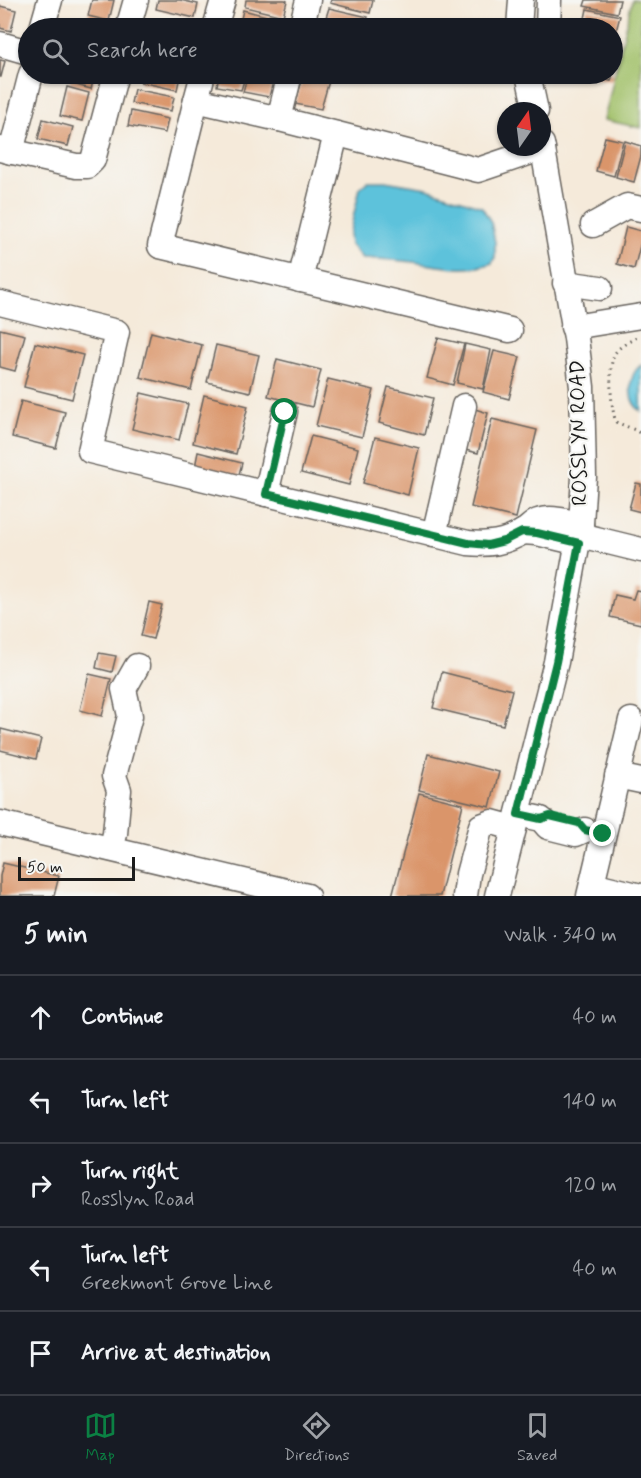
<!DOCTYPE html>
<html lang="en">
<head>
<meta charset="utf-8">
<style>
	body { margin:0; font-family:Mynerve,sans-serif; background:#242831; color:#f1f3f6 }
	.compass { position:absolute; left:497px; top:102px; width:54px; height:54px; border-radius:50%; background:#171b24; box-shadow:0 2px 4px #0004; rotate:14deg }
	.scale { position:absolute; left:18px; bottom:15px; width:117px; box-sizing:border-box; padding-left:6px; border:3px solid #1c1c1c; border-top:0; font-size:16px; line-height:21px; white-space:nowrap; color:#1c1c1c; -webkit-text-stroke:4px #f6f6f2; paint-order:stroke }
	.stop { position:absolute; width:18px; height:18px; margin:-14px; border:4px solid #0b8043; border-radius:50%; background:#fff }
	.stop.end { background:#0b8043; border-color:#fff; box-shadow:0 2px 6px #0008 }
	.list { margin:0; padding:0; list-style:none }
	h2 { display:flex; justify-content:space-between; align-items:center; height:78px; margin:0; padding:0 24px; font-size:26px }
	h2 small { font-size:20px; font-weight:400; color:#9ea1a6 }
	.list li { display:grid; grid-template-columns:39px 1fr auto; gap:18px; align-items:center; box-sizing:border-box; height:84px; padding:0 24px; border-top:2px solid #363941 }
	.list b { display:block; font-size:22px; white-space:nowrap }
	.list p { margin:0; font-size:20px; white-space:nowrap; color:#9ea1a6 }
	.list em { font-size:20px; font-style:normal; color:#9ea1a6 }
	.icon { flex:none; width:33px; height:33px; fill:none; stroke:currentColor; stroke-width:2; stroke-linecap:round; stroke-linejoin:round }
	.map { position:relative; flex:none; width:641px; height:896px; overflow:hidden }
	.search { position:absolute; background:#171b24; box-shadow:0 2px 4px #0004; left:18px; right:18px; top:18px; height:66px; display:flex; align-items:center; gap:15px; box-sizing:border-box; padding:0 21px; border-radius:33px; color:#9ea1a6; font-size:22px }
	.sheet { height:498px; background:#171b24 }
	nav { display:flex; justify-content:space-around; align-items:center; box-sizing:border-box; height:84px; border-top:2px solid #363941; background:#171b24; font-size:16px; color:#9ea1a6 }
	nav a { display:grid; justify-items:center; gap:3px }
	nav .on { color:#0b8043 }
	.map>svg:first-child { display:block }
	.green { fill:#a0c068; stroke:#5e6e42; stroke-width:1.5 }
	.water { fill:#5dc2db; stroke:#3c6f7c; stroke-width:1.5 }
	.building { fill:#da956b }
	.lines { fill:none; stroke-linecap:round; stroke-linejoin:round }
	.minor-casing { stroke:#68645e; stroke-width:27 }
	.path { stroke:#68645e; stroke-width:3; stroke-dasharray:1.5 4.5; stroke-linecap:butt }
	.minor { stroke:#fff; stroke-width:24 }
	.route { stroke:#0b8043; stroke-width:8 }
	.labels { text-anchor:middle; dominant-baseline:central; stroke-width:4.5; stroke-linejoin:round; paint-order:stroke }
	.street-label { font-size:21px; fill:#1c1c1c; stroke:#f6f6f2 }
</style>
</head>
<body>
<div class="map">
<svg width="641" height="896" viewBox="0 0 641 896">
	<rect width="100%" height="100%" fill="#f6f6f2"/>
	<filter id="ink" filterUnits="userSpaceOnUse"><feTurbulence type="fractalNoise" baseFrequency=".0167" numOctaves="2"/><feDisplacementMap in="SourceGraphic" scale="12" xChannelSelector="R" yChannelSelector="G"/><feConvolveMatrix kernelMatrix="1 2 1 2 8 2 1 2 1" color-interpolation-filters="sRGB"/></filter>
	<filter id="wash" filterUnits="userSpaceOnUse"><feTurbulence type="fractalNoise" baseFrequency=".008" numOctaves="4" result="noise"/><feDisplacementMap in="SourceGraphic" scale="24" xChannelSelector="R" yChannelSelector="G"/><feGaussianBlur stdDeviation="1.35" result="paint"/><feColorMatrix in="noise" values="0 0 0 0 0 0 0 0 0 0 0 0 0 0 0 0 0 1.4 0 .05"/><feComposite in="paint" operator="in"/></filter>
	<g filter="url(#wash)">
		<rect width="100%" height="100%" fill="#f5eada"/>
		<!-- green -->
		<polygon class="green" points="632,0 641,0 641,128 604,120"/>
		<!-- water -->
		<g class="water">
			<path d="M 368,181 L 385,181 L 427,188 L 482,207 L 491,222 L 495,242 L 495,257 L 492,263 C 465,273 440,266 413,262 C 396,260 379,259 362,258 L 350,244 L 349,235 L 360,188 Z"/>
			<path d="M 641,365 L 641,411 C 626,401 628,375 641,365 Z"/>
		</g>
		<g id="blocks">
			<!-- building -->
			<g class="building">
				<polygon points="92,0 114,0 109,21 88,16"/>
				<polygon points="158,0 180,0 198,4 195,18 156,9"/>
				<polygon points="246,0 285,0 287,1 283,16 245,7"/>
				<polygon points="331,0 373,0 370,13 330,3"/>
				<polygon points="586,0 620,0 617,13 584,6"/>
				<polygon points="0,6 16,10 11,31 0,28"/>
				<polygon points="329,8 368,17 365,28 342,28 324,24"/>
				<polygon points="587,9 620,16 615,35 612,34 612,28 594,28 595,26 584,23"/>
				<polygon points="243,10 282,20 279,28 239,28"/>
				<polygon points="85,20 107,26 107,28 83,28"/>
				<polygon points="612,37 619,38 615,56 612,56"/>
				<polygon points="0,60 5,61 1,77 0,77"/>
				<polygon points="72,74 95,74 91,89 69,83"/>
				<polygon points="142,74 170,74 180,76 177,90 140,82"/>
				<polygon points="219,74 246,74 241,90 217,86"/>
				<polygon points="248,74 275,74 269,97 243,92"/>
				<polygon points="304,74 331,74 321,109 295,104"/>
				<polygon points="584,74 613,74 611,81"/>
				<polygon points="67,87 89,93 82,121 60,116"/>
				<polygon points="134,89 174,97 171,111 131,103"/>
				<polygon points="131,111 168,119 165,133 128,126"/>
				<polygon points="43,119 73,127 68,146 38,139"/>
				<polygon points="605,137 623,141 614,176 596,171"/>
				<polygon points="625,141 641,146 641,156 634,182 616,177"/>
				<polygon points="626,227 641,231 641,242 634,269 617,264"/>
				<polygon points="0,329 25,335 15,371 0,367"/>
				<polygon points="151,332 202,345 191,390 140,377"/>
				<polygon points="438,338 464,344 453,385 427,378"/>
				<polygon points="35,343 83,355 72,399 24,387"/>
				<polygon points="465,344 491,350 483,389 457,383"/>
				<polygon points="216,345 259,355 250,392 207,382"/>
				<polygon points="494,351 520,357 509,399 483,392"/>
				<polygon points="277,359 321,370 312,407 268,396"/>
				<polygon points="328,379 374,390 362,437 316,426"/>
				<polygon points="388,387 433,398 424,435 379,423"/>
				<polygon points="141,393 188,404 179,440 132,429"/>
				<polygon points="204,395 248,406 236,454 193,443"/>
				<polygon points="21,401 65,412 56,448 12,437"/>
				<polygon points="475,409 488,413 478,453 465,450"/>
				<polygon points="492,419 537,430 516,518 471,507"/>
				<polygon points="311,436 358,448 349,485 301,473"/>
				<polygon points="375,437 419,448 408,495 363,483"/>
				<polygon points="198,452 242,463 238,478 195,467"/>
				<polygon points="636,483 641,484 641,512 629,509"/>
				<polygon points="636,590 641,591 641,624 610,617 615,595 633,599"/>
				<polygon points="149,602 162,605 153,639 141,636"/>
				<polygon points="99,653 116,656 112,672 96,668"/>
				<polygon points="442,672 512,690 503,725 433,708"/>
				<polygon points="89,674 111,679 102,716 80,710"/>
				<polygon points="1,729 41,739 36,759 0,750"/>
				<polygon points="428,754 499,772 490,807 419,790"/>
				<polygon points="419,793 463,804 440,896 392,896"/>
				<polygon points="3,863 59,876 54,896 0,896 0,876"/>
			</g>
		</g>
	</g>
	<g filter="url(#ink)">
		<use href="#blocks" fill-opacity="0" stroke="#68645e" stroke-width="1.5"/>
		<g class="lines">
			<!-- minor casing -->
			<g class="minor-casing">
				<g id="minor">
					<polyline points="42,28 50,0"/>
					<polyline points="128,28 136,0"/>
					<polyline points="215,28 223,0"/>
					<polyline points="301,28 308,0"/>
					<polyline points="519,28 521,0"/>
					<polyline points="548,28 549,0"/>
					<polyline points="0,44 28,52"/>
					<polyline points="203,74 196,100 279,119 478,170 543,148"/>
					<polyline points="528,74 536,111"/>
					<polyline points="196,100 160,246 510,330"/>
					<polyline points="279,119 290,74"/>
					<polyline points="0,149 76,166 87,166 93,160 116,74"/>
					<polyline points="11,152 31,74"/>
					<polyline points="593,225 627,206 641,209"/>
					<polyline points="300,280 336,134"/>
					<polyline points="565,283 600,288"/>
					<path d="M 0,303 L 117,332 L 90,451 L 468,543 C 488,545 505,543 523,532 C 528,529 533,523 538,521 C 551,516 568,522 581,524"/>
					<polyline points="573,327 641,316"/>
					<polyline points="266,494 285,412"/>
					<polyline points="522,532 537,533 579,543"/>
					<polyline points="434,535 464,406"/>
					<polyline points="580,535 641,550"/>
					<polyline points="617,776 641,781"/>
					<polyline points="518,814 541,819 548,827 576,834 585,830"/>
					<polyline points="0,823 307,896"/>
					<polyline points="111,849 115,834 119,790 114,776 130,716 124,689 137,666"/>
					<polyline points="592,884 641,896"/>
					<polyline points="465,896 468,874 481,826 492,822 514,828"/>
					<polyline points="497,896 556,662 581,524 584,477 582,387 576,338 542,144"/>
					<polyline points="589,896 631,720"/>
				</g>
			</g>
			<!-- path -->
			<path class="path" d="M 636,338 C 628,342 618,347 614,355 C 608,367 611,410 616,422 L 635,430 L 641,434"/>
			<!-- minor -->
			<use href="#minor" class="minor"/>
		</g>
	</g>
	<g class="lines" filter="url(#ink)">
		<!-- route -->
		<polyline class="route" points="285,412 266,494 468,543 488,545 504,541 522,532 537,533 579,543 556,662 518,814 541,819 550,816 579,823 585,830 603,834"/>
	</g>
	<g class="labels">
		<!-- street labels -->
		<g class="street-label">
			<text transform="translate(579 433) rotate(-91)">ROSSLYN ROAD</text>
		</g>
	</g>
</svg>
<svg class="compass" viewBox="-18 -18 36 36"><path d="M0-13l5 13h-10z" fill="#e53935"/><path d="M0 13l5-13h-10z" fill="#9ea1a6"/></svg>
<div class="scale">50 m</div>
<div class="stop" style="left:285px;top:412px"></div>
<div class="stop end" style="left:603px;top:834px"></div>
<div class="search"><svg class="icon" aria-label="search" viewBox="0 0 24 24"><circle cx="10" cy="10" r="6"/><path d="M15 15l6 6"/></svg>Search here</div>
</div>
<section class="sheet">
<h2>5 min<small>Walk · 340 m</small></h2>
<ul class="list">
<li><svg class="icon" aria-label="ahead" viewBox="0 0 24 24"><path d="M12 20V5M6 11l6-6 6 6"/></svg><div><b>Continue</b></div><em>40 m</em></li>
<li><svg class="icon" aria-label="left" viewBox="0 0 24 24"><path d="M17 20v-9H6M10 6l-5 5 5 5"/></svg><div><b>Turn left</b></div><em>140 m</em></li>
<li><svg class="icon" aria-label="right" viewBox="0 0 24 24"><path d="M7 20v-9h11M14 6l5 5-5 5"/></svg><div><b>Turn right</b><p>Rosslyn Road</p></div><em>120 m</em></li>
<li><svg class="icon" aria-label="left" viewBox="0 0 24 24"><path d="M17 20v-9H6M10 6l-5 5 5 5"/></svg><div><b>Turn left</b><p>Greekmont Grove Line</p></div><em>40 m</em></li>
<li><svg class="icon" aria-label="arrive" viewBox="0 0 24 24"><path d="M6 21V4h12l-3 4 3 4H6"/></svg><div><b>Arrive at destination</b></div></li>
</ul>
</section>
<nav>
<a class="on"><svg class="icon" aria-label="map" viewBox="0 0 24 24"><path d="M3 6l6-2 6 2 6-2v14l-6 2-6-2-6 2zM9 4v14M15 6v14"/></svg>Map</a>
<a><svg class="icon" aria-label="directions" viewBox="0 0 24 24"><path d="M12 3l9 9-9 9-9-9zM9 14v-3h6M13 9l2 2-2 2"/></svg>Directions</a>
<a><svg class="icon" aria-label="saved" viewBox="0 0 24 24"><path d="M7 4h10v16l-5-4-5 4z"/></svg>Saved</a>
</nav>
</body>
</html>
